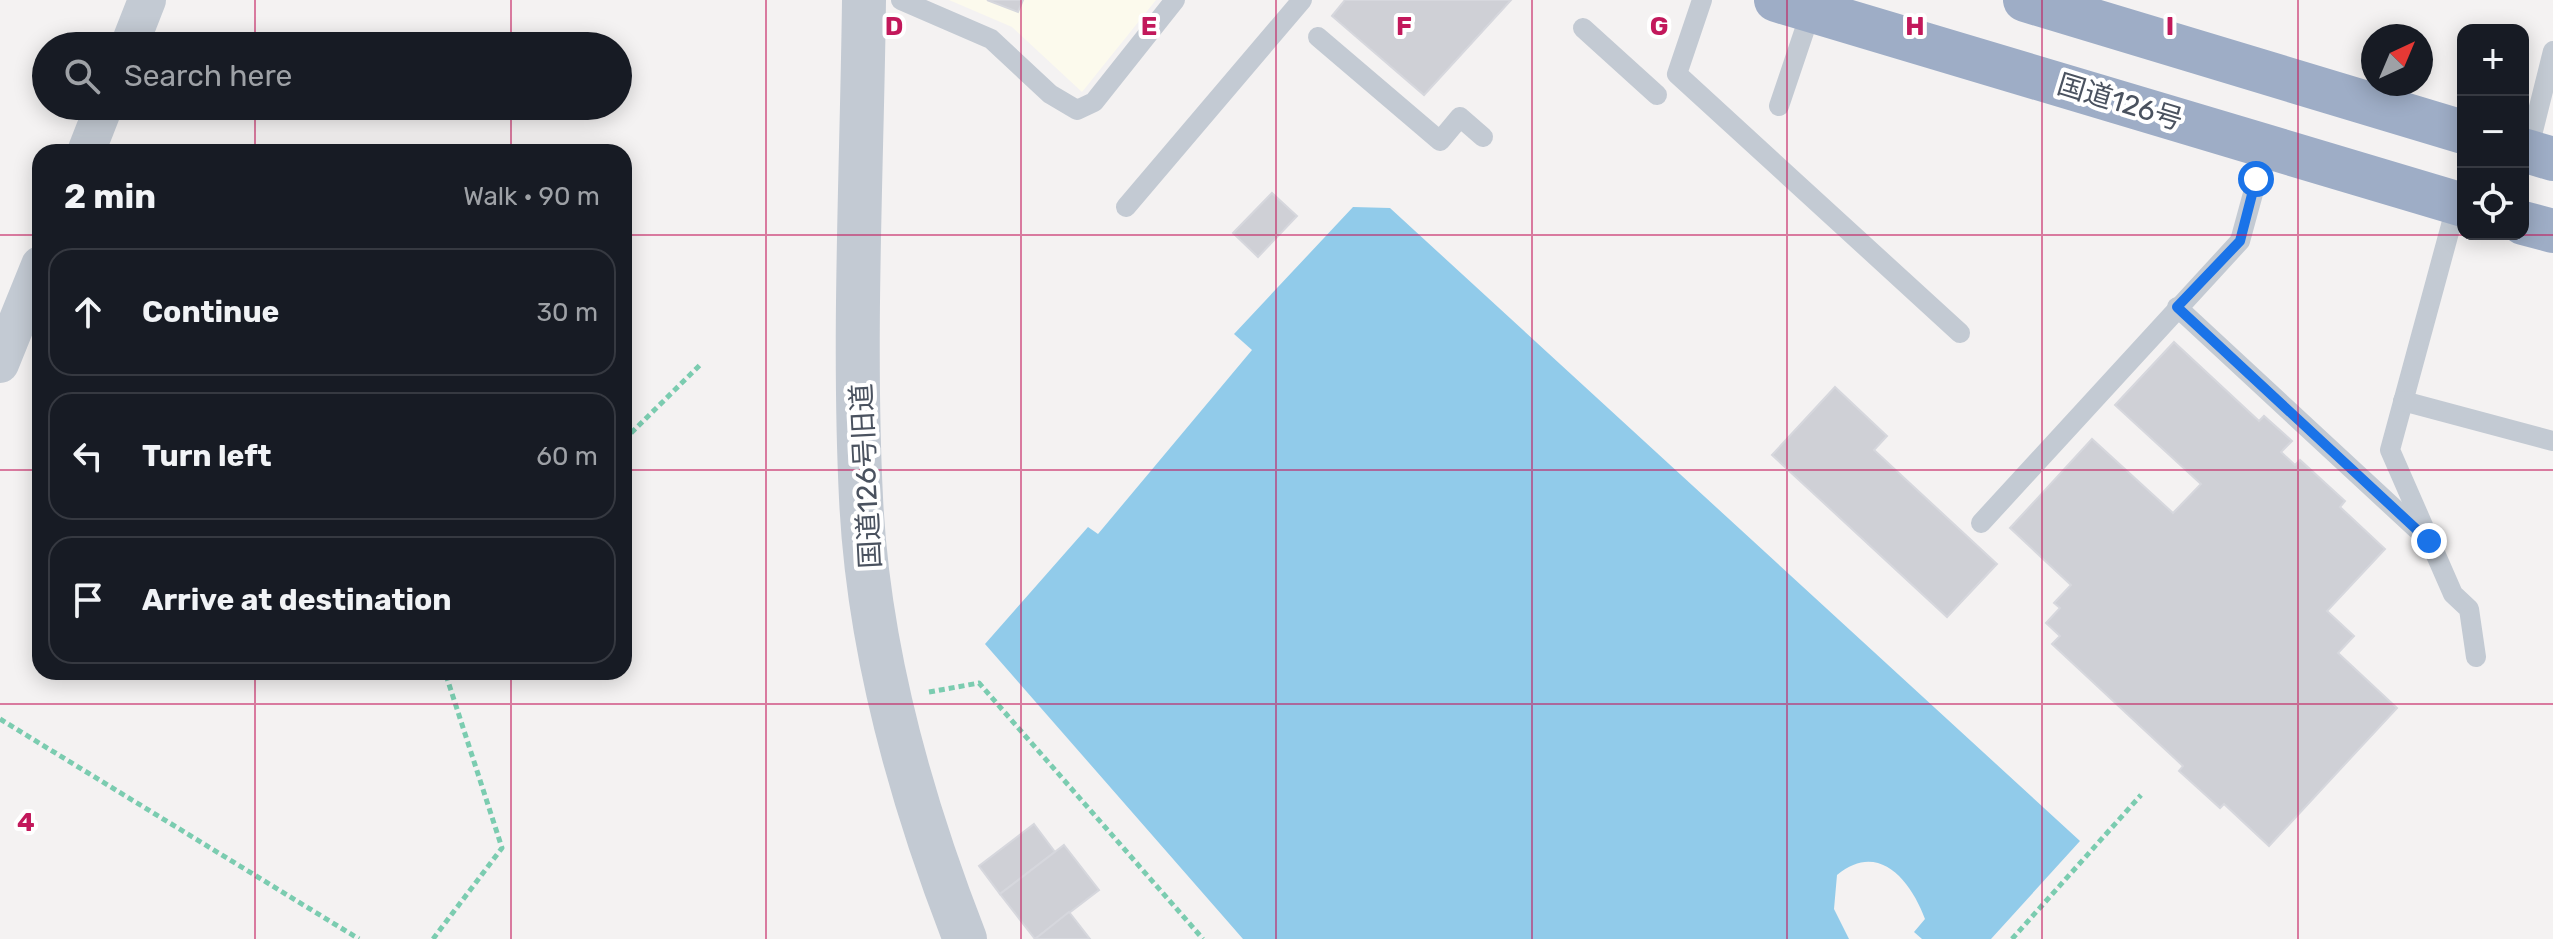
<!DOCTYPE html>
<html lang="en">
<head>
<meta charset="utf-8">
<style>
	body { margin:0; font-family:Rubik,"Noto Sans JP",sans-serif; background:#242831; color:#f1f3f6 }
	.controls { position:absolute; right:24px; top:24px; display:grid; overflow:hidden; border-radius:16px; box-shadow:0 4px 20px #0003 }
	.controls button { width:72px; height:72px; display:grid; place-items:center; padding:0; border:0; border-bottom:2px solid #363941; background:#171b24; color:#f1f3f6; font:40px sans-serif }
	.compass { position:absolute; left:2361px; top:24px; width:72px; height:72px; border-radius:50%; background:#171b24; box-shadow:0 4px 20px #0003; rotate:44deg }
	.stop { position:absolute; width:24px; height:24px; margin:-18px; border:6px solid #1a73e8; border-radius:50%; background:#fff }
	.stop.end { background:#1a73e8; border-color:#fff; box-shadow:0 2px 8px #0008 }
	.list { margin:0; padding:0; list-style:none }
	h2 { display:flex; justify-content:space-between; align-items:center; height:104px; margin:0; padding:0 32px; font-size:34px }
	h2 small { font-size:26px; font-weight:400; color:#9ea1a6 }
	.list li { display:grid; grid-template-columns:52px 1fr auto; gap:24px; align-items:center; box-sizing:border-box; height:128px; margin:0 16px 16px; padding:0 16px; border:2px solid #363941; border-radius:24px }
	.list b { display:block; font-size:30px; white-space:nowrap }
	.list em { font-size:26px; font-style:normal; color:#9ea1a6 }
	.icon { flex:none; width:44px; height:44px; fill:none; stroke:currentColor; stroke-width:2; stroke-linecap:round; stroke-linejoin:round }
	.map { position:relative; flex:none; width:2553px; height:939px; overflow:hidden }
	.search { position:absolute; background:#171b24; box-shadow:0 4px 20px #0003; left:32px; top:32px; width:600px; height:88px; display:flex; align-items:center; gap:20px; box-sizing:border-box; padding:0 28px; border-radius:44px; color:#9ea1a6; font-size:30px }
	.panel { position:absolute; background:#171b24; box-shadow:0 4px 20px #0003; left:32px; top:144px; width:600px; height:536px; border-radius:24px }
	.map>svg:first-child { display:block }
	.commercial { fill:#fcfaed }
	.water { fill:#91cbea }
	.building { fill:#cfd0d6; stroke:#d6d7dd; stroke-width:2 }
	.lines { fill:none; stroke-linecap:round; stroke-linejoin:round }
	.path { stroke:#7bccb0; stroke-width:5; stroke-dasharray:6 4; stroke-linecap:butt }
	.service { stroke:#c3cad3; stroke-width:20 }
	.minor { stroke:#c3cad3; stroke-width:38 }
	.tertiary { stroke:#c3cad3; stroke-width:44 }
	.trunk { stroke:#9eadc6; stroke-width:44 }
	.route { stroke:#1a73e8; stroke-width:10 }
	.grid { fill:none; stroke:#c2185b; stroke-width:2; stroke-opacity:0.55 }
	.labels { text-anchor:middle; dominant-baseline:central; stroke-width:8; stroke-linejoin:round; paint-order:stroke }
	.street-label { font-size:28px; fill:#4a525f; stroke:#fff }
	.grid-label { font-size:26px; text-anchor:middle; font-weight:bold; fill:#c2185b; stroke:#fff; stroke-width:8; stroke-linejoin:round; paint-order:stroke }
</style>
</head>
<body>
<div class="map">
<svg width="2553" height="939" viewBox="0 0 2553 939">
	<rect width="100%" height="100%" fill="#f4f2f2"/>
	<!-- commercial -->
	<polygon class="commercial" points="949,0 1156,0 1082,92 1012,27"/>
	<!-- water -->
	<path class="water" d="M 1353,207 L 1390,208 L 2080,841 L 1991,939 L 1922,939 L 1914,932 L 1925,919 C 1911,881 1879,840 1837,875 L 1834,909 L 1849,939 L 1243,939 L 985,644 L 1088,527 L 1098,534 L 1252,350 L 1234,334 Z"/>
	<!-- building -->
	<g class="building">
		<polygon points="987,0 1023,0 1018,12"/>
		<polygon points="1345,0 1511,0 1424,95 1332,16"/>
		<polygon points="1272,193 1297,216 1258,257 1233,233"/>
		<polygon points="2174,342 2259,421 2264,416 2292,441 2281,452 2295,465 2300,460 2345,501 2340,507 2385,549 2327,611 2354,636 2338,653 2397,708 2269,846 2224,804 2220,808 2179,771 2183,766 2052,644 2060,636 2046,623 2060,608 2054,603 2071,585 2010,528 2092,439 2173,513 2201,484 2115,405"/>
		<polygon points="1835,387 1887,436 1874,450 1997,564 1947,617 1772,455"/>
		<polygon points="1034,824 1055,852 1000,894 979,866"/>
		<polygon points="1064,845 1099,890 1035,939 1000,894"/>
		<polygon points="1069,912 1090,939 1035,939"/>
	</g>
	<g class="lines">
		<!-- path -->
		<g class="path">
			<polyline points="624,440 702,363"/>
			<polyline points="929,692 979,683 1203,939"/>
			<polyline points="0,719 359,939"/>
			<polyline points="433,939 502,848 445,672"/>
			<polyline points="2012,939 2141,795"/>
		</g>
		<!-- service -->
		<g class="service">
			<polyline points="901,0 991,39 1050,94 1077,110 1094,102 1175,0"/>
			<polyline points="1702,0 1677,74 1960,333"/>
			<polyline points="1583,28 1657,95"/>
			<polyline points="1318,37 1440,141 1460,117 1483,137"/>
			<polyline points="1779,106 1811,11"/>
			<polyline points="2528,151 2553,51"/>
			<polyline points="2457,203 2390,450 2453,594 2469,609 2476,657"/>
			<polyline points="1126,207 1302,0"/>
			<polyline points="2177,307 2423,535"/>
			<polyline points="2403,401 2553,441"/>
			<polyline points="1981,523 2240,241 2266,146"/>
		</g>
		<!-- minor -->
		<g class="minor">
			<polyline points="129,46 147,0"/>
			<polyline points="86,152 104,106"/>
			<polyline points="0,364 40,265"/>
		</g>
		<!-- tertiary -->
		<path class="tertiary" d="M 864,0 C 862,164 853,334 861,498 C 868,647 911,801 965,939"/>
		<!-- trunk -->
		<g class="trunk">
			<polyline points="1776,0 2463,205"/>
			<polyline points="2025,0 2463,132"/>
			<polyline points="2523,150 2553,159"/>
			<polyline points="2523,223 2553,231"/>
		</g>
	</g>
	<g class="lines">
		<!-- route -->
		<polyline class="route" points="2256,179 2240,241 2177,307 2429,541"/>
	</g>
	<!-- grid -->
	<path class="grid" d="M 255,0 L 255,46M 511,0 L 511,46M 766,0 L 766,939M 1021,0 L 1021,939M 1276,0 L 1276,939M 1532,0 L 1532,939M 1787,0 L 1787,939M 2042,0 L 2042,939M 2298,0 L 2298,939M 255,106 L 255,152M 511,106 L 511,152M 0,235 L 40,235M 624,235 L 2553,235M 0,470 L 40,470M 624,470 L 2553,470M 255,672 L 255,939M 511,672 L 511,939M 0,704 L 2553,704"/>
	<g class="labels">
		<!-- street labels -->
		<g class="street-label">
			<text transform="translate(2120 102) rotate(17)">国道126号</text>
			<text transform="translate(866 476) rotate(-93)">国道126号旧道</text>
		</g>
	</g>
	<g class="grid-label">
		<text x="894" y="35">D</text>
		<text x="1149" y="35">E</text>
		<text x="1404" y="35">F</text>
		<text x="1659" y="35">G</text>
		<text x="1915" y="35">H</text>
		<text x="2170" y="35">I</text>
		<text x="26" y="831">4</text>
	</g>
</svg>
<div class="controls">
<button>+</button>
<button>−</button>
<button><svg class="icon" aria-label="locate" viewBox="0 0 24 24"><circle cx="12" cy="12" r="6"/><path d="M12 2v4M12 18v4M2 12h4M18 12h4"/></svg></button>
</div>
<svg class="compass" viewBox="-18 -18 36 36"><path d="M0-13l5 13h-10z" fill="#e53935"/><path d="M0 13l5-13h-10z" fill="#9ea1a6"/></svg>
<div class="stop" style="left:2256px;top:179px"></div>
<div class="stop end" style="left:2429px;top:541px"></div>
<div class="search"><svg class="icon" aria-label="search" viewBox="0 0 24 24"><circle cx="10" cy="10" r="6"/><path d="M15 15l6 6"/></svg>Search here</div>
<section class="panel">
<h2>2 min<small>Walk · 90 m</small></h2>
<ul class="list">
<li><svg class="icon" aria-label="ahead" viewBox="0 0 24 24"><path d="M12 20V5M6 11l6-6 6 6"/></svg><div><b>Continue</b></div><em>30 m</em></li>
<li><svg class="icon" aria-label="left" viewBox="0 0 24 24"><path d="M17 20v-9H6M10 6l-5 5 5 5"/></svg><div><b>Turn left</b></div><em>60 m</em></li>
<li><svg class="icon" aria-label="arrive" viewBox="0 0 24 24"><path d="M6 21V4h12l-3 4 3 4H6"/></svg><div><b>Arrive at destination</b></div></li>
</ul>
</section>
</div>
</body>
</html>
